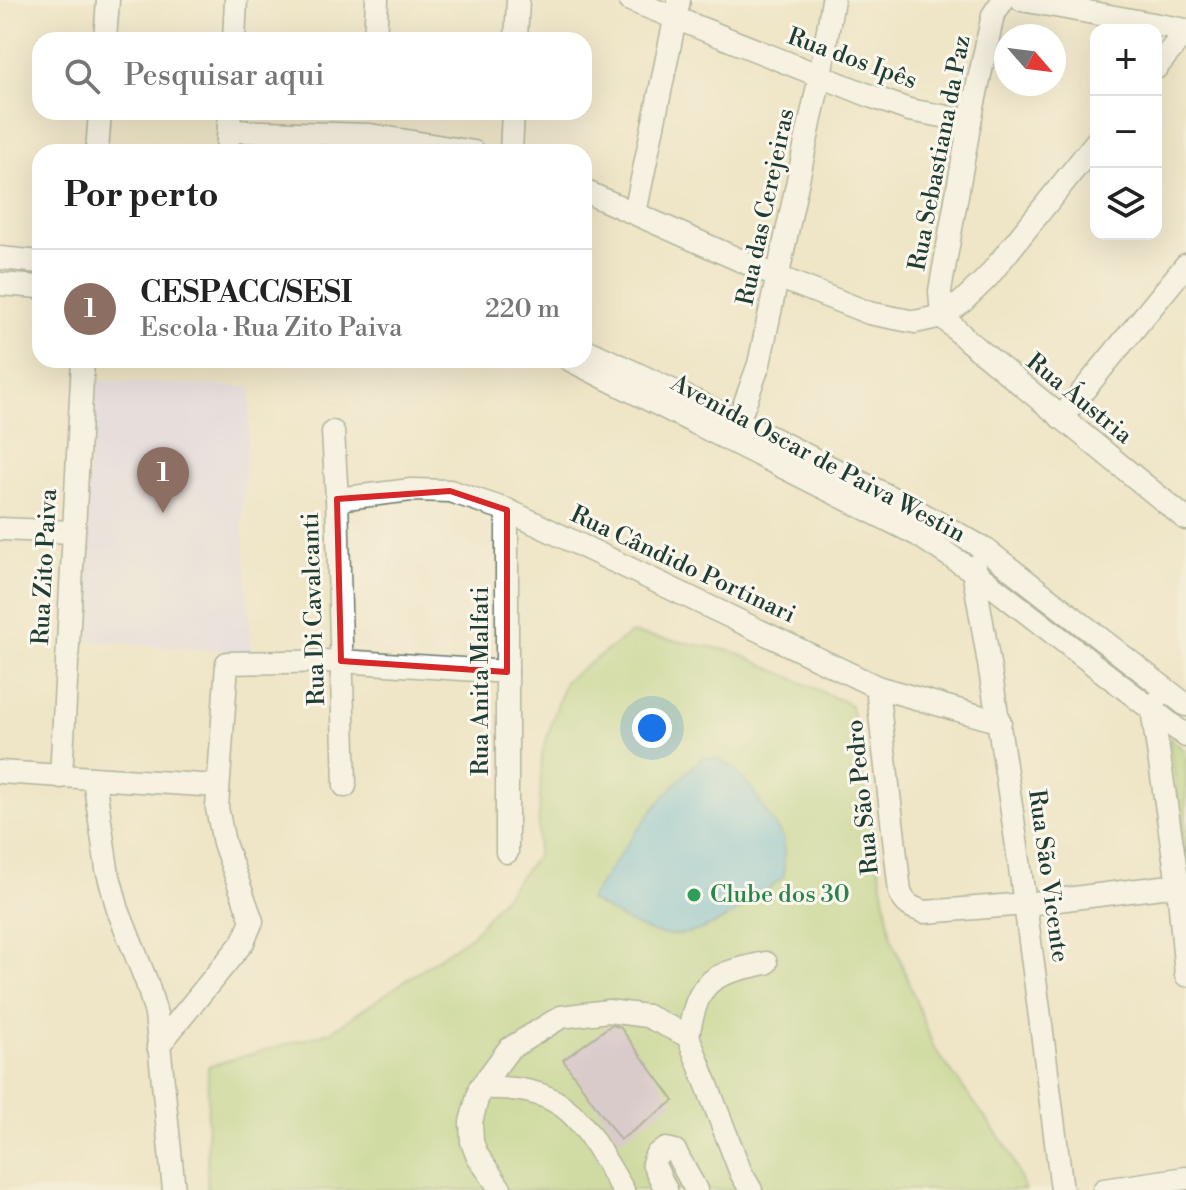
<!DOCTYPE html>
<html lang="pt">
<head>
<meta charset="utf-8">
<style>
	body { margin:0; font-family:"Libre Bodoni",serif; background:#f2f2f2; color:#222 }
	.controls { position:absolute; right:24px; top:24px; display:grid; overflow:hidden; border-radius:16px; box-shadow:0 8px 32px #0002 }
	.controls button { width:72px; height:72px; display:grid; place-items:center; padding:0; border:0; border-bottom:2px solid #e0e0e0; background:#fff; color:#222; font:40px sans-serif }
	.compass { position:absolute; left:994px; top:24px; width:72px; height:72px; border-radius:50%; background:#fff; box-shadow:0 8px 32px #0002; rotate:118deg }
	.you { position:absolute; left:652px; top:728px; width:28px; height:28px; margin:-20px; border:6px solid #fff; border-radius:50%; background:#1a73e8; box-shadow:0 0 0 12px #1a73e833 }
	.badge { display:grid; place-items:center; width:52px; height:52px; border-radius:50%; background:#db2777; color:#fff; font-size:26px; font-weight:700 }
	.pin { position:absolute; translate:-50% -66px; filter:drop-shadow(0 2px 4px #0008) }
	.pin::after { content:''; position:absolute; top:42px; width:28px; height:24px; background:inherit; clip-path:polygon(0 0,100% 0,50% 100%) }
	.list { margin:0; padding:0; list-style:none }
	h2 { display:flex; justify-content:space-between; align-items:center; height:104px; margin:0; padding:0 32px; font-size:34px }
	h2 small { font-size:26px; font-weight:400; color:#767676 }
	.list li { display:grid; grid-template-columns:52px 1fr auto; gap:24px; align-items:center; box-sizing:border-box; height:120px; padding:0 32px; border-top:2px solid #e0e0e0 }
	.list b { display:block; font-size:30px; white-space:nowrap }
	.list p { margin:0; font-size:26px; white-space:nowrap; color:#767676 }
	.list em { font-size:26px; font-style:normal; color:#767676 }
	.icon { flex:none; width:44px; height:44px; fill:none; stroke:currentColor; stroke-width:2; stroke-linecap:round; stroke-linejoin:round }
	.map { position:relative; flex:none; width:1186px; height:1190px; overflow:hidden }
	.search { position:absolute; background:#fff; box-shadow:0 8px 32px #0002; left:32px; top:32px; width:560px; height:88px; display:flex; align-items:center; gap:20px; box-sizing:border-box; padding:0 28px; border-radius:24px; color:#767676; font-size:30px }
	.panel { position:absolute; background:#fff; box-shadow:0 8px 32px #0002; left:32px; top:144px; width:560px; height:224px; border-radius:24px }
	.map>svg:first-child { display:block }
	.built { fill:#ddd5f6 }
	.green { fill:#accf78; stroke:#668656; stroke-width:2 }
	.water { fill:#60bade; stroke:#407c89; stroke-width:2 }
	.building { fill:#c1aad1 }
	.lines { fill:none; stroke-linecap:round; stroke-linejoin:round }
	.minor-casing { stroke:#687867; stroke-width:25 }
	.minor { stroke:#fff; stroke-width:22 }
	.marked { fill:none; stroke:#d62828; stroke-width:6; stroke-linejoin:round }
	.leisure-dot { fill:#2e9e5b; stroke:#fbf7ec; stroke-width:3 }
	.labels { text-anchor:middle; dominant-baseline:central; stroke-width:6; stroke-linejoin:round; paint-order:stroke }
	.street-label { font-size:24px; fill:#1f3d34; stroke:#fbf7ec }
	.leisure-label { font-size:24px; fill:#27864d; stroke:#fbf7ec; text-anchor:start }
</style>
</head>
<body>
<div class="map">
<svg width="1186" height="1190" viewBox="0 0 1186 1190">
	<rect width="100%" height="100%" fill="#fbf7ec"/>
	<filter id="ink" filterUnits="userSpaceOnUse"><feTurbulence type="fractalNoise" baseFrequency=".0125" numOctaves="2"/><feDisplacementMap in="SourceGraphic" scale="16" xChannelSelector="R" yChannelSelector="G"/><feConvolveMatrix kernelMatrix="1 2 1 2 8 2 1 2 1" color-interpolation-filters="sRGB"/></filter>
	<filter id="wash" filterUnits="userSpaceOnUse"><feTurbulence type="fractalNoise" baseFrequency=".006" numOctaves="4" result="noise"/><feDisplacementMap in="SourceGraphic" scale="32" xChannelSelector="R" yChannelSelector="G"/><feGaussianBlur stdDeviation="1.8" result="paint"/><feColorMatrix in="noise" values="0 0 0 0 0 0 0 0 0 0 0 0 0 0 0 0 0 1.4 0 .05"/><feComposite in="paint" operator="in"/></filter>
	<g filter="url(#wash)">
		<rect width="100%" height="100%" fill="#efe5c7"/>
		<!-- built -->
		<polygon class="built" points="98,381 252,387 242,518 252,653 77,640 85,508"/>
		<!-- green -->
		<g class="green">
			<polygon points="631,633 733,651 851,705 891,936 934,1048 1009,1150 1025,1190 207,1190 208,1066 330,1032 472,935 537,856 542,753 565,681"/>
			<polygon points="1169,738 1186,751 1186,862"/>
		</g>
		<!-- water -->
		<path class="water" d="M 703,757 L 718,759 L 733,767 L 751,788 L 784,840 L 784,876 C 754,902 699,945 656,933 C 635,928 609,910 589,900 C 623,850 657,797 703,757 Z"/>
		<g id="blocks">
			<!-- building -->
			<polygon class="building" points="611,1025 620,1027 674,1101 620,1140 563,1060"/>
		</g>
	</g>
	<g filter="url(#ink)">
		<use href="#blocks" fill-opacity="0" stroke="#687867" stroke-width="2"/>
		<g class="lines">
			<!-- minor casing -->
			<g class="minor-casing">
				<g id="minor">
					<polyline points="630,0 873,97 909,110 970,121"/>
					<polyline points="1022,0 1186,30"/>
					<polyline points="105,40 108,0"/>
					<polyline points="234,40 236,0"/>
					<polyline points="375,40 377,0"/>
					<polyline points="516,40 518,0"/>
					<polyline points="1156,68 1186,31"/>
					<polyline points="229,131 370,135 474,152"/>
					<polyline points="97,152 100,112"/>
					<polyline points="227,152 230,112"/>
					<polyline points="511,152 513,112"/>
					<polyline points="584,191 778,277 869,313 915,322 942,316 962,302 987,278 1096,142"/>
					<polyline points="635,213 679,0"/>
					<polyline points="0,258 40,262"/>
					<polyline points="0,284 40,287"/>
					<polyline points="942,316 940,291 970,121 993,15 1003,0"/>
					<polyline points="942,316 967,340 1186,519"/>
					<polyline points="584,349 740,422 910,507 985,549 1186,705"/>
					<polyline points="570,360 918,535 973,571 1186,736"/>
					<polyline points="1061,418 1186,265"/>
					<polyline points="333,432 337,499 345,786"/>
					<polyline points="734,433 759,364 820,76 833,0"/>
					<polyline points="337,499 411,490 450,491 507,510 877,687 1000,722"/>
					<polyline points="0,529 73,532"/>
					<path d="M 975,566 L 973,571 C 1010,776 1036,983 1062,1190"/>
					<path d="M 877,687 L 900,892 C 905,905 912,908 925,912 L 1026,904 L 1186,884"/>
					<polyline points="1155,703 1152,709 1178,885 1186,975"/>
					<polyline points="0,772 217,786"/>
					<polyline points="61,777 83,360"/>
					<polyline points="94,779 107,869 118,910 147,983 156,1014 174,1190"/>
					<polyline points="507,852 507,510"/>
					<path d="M 688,1036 C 699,978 710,975 766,963"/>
					<polyline points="158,1046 243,942 252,921 224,843 217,808 227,663 341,661 507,672"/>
					<path d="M 480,1088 C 571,1085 581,1121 623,1190"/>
					<polyline points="501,1190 477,1155 472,1142 471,1122 480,1088 509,1049 561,1017 608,1011 647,1016 688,1036 741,1173 751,1190"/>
					<polyline points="666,1190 653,1163 656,1155 666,1149 675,1151 696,1190"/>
					<polyline points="1104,1190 1186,1178"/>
				</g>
			</g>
			<!-- minor -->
			<use href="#minor" class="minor"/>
		</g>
	</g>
	<!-- marked area -->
	<path d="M0 0H1186V1190H0ZM 450,491 L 507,510 L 507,672 L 341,661 L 337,499 Z" fill="#efe5c7" fill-opacity=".55" fill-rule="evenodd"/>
	<path class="marked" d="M 450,491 L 507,510 L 507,672 L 341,661 L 337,499 Z"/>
	<!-- markers -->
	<circle class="leisure-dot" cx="694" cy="895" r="8"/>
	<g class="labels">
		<!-- street labels -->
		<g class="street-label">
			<text transform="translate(852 59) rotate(20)">Rua dos Ipês</text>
			<text transform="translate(940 153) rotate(-79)">Rua Sebastiana da Paz</text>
			<text transform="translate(766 207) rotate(-78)">Rua das Cerejeiras</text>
			<text transform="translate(1079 399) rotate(39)">Rua Áustria</text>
			<text transform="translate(818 459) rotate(28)">Avenida Oscar de Paiva Westin</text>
			<text transform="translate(683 565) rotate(25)">Rua Cândido Portinari</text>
			<text transform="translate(45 567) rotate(-87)">Rua Zito Paiva</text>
			<text transform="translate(314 609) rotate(-92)">Rua Di Cavalcanti</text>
			<text transform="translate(481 681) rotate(-90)">Rua Anita Malfati</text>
			<text transform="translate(863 797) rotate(-96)">Rua São Pedro</text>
			<text transform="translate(1048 876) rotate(82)">Rua São Vicente</text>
		</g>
		<!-- leisure labels -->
		<g class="leisure-label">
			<text x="710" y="895">Clube dos 30</text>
		</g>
	</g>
</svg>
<div class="controls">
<button>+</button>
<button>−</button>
<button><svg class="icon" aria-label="layers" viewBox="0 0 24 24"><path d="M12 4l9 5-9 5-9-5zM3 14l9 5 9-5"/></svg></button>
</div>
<svg class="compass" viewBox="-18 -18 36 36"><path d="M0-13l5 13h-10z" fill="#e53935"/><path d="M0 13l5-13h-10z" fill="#767676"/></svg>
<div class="you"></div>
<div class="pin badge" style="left:163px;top:513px;background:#8d6e63">1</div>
<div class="search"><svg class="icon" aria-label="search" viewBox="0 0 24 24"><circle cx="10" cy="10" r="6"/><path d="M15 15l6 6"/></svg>Pesquisar aqui</div>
<section class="panel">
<h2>Por perto<small></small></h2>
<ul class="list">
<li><span class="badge" style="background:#8d6e63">1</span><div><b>CESPACC/SESI</b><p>Escola · Rua Zito Paiva</p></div><em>220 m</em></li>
</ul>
</section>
</div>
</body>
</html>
